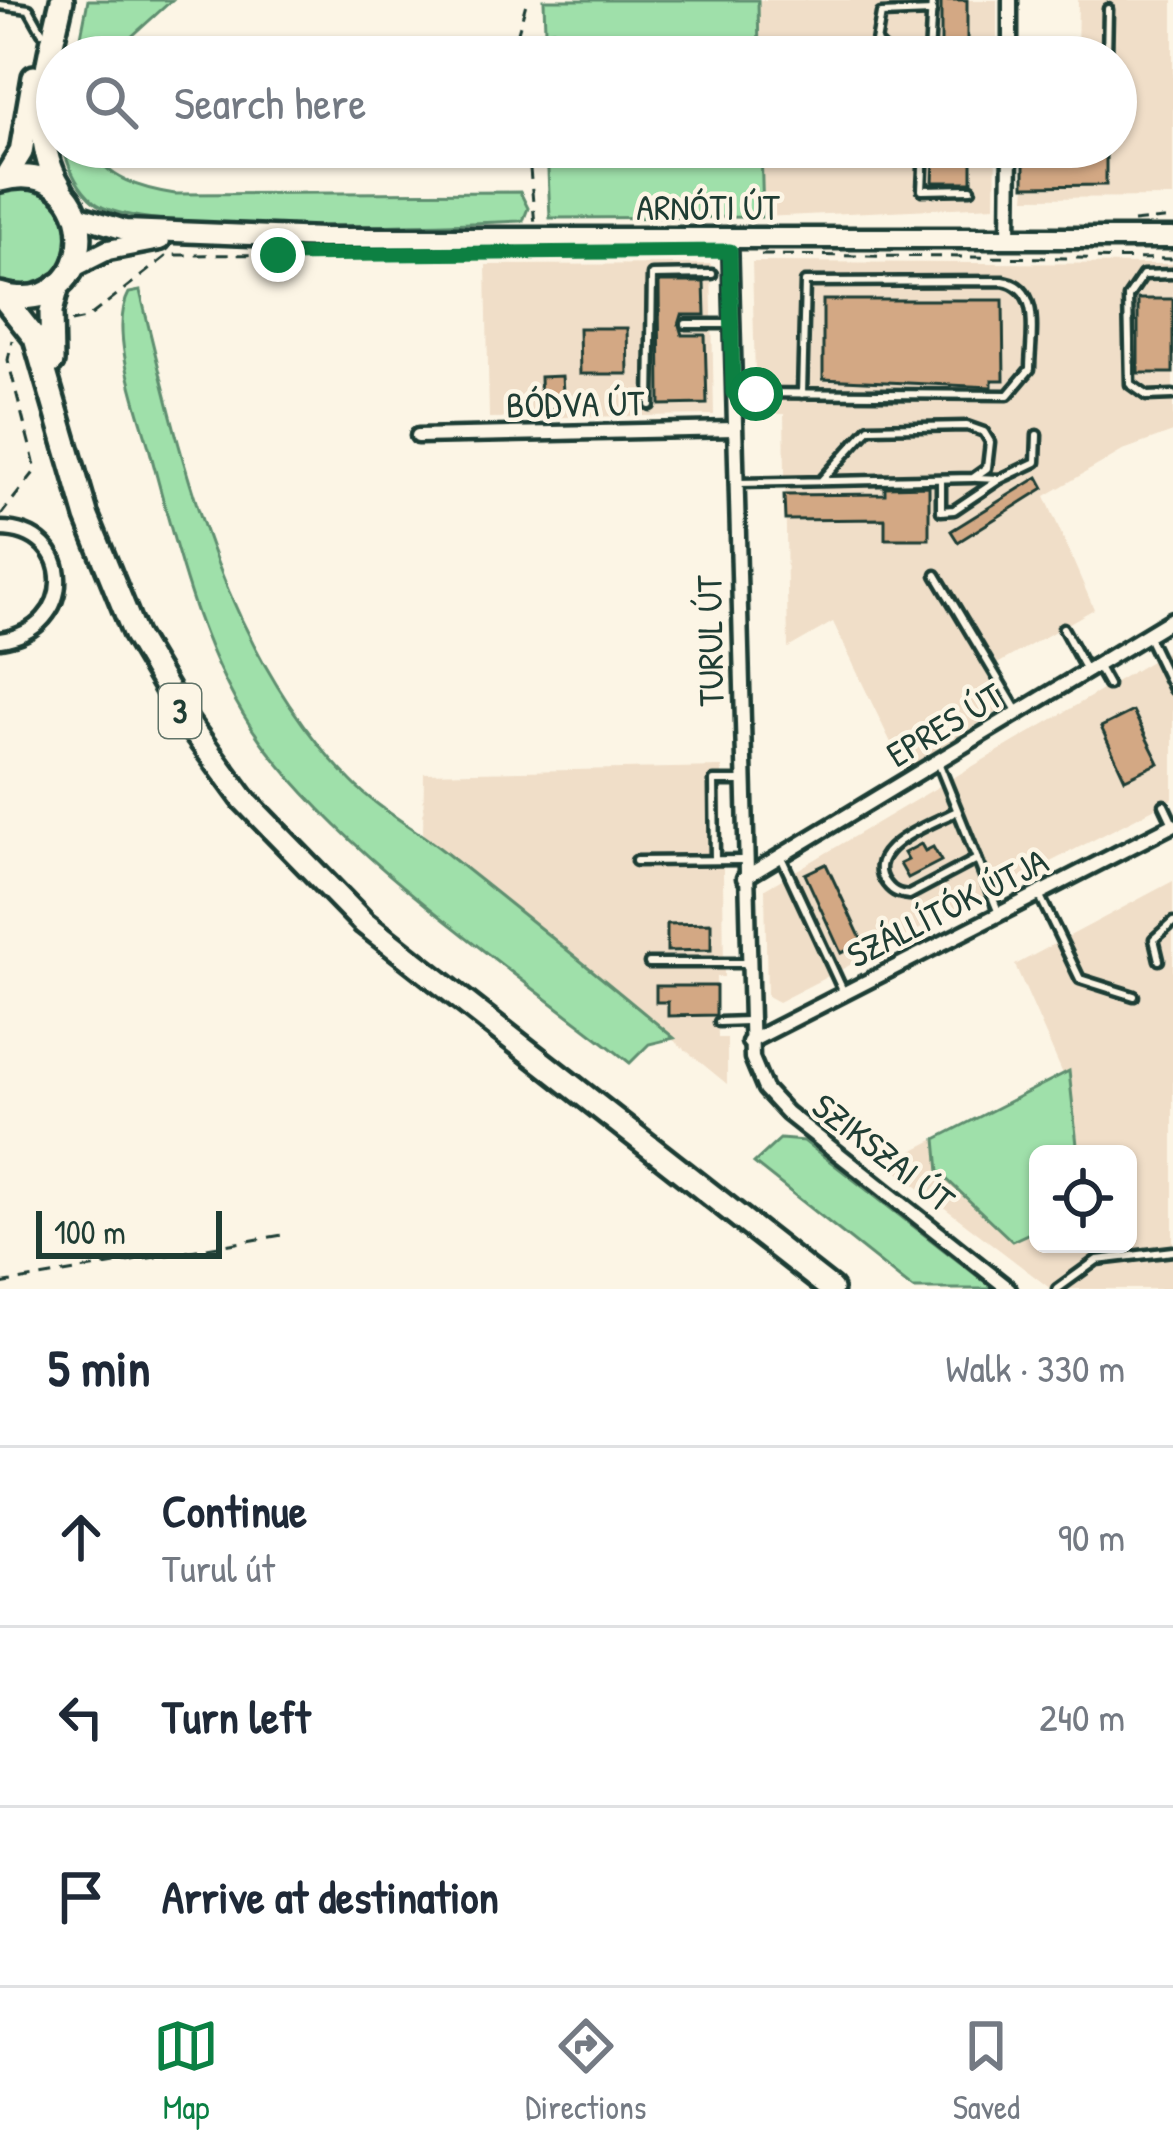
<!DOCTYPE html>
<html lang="en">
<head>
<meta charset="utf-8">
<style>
	body { margin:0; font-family:"Patrick Hand",sans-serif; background:#f2f2f3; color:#1f2937 }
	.controls { position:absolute; right:36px; bottom:36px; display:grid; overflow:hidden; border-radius:18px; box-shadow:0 3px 9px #0004 }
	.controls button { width:108px; height:108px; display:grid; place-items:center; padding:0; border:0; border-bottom:3px solid #e0e1e3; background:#fff; color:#1f2937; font:60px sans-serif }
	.scale { position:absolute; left:36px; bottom:30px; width:186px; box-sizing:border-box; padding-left:12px; border:6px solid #1f3d34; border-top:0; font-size:33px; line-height:42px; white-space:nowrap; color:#1f3d34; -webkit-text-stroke:9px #fcf5e5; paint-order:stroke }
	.stop { position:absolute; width:36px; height:36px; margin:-27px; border:9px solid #0b8043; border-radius:50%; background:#fff }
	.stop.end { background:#0b8043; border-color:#fff; box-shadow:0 3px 12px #0008 }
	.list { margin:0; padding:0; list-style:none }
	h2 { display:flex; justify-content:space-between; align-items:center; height:156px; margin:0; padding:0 48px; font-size:51px }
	h2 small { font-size:39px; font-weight:400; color:#747a83 }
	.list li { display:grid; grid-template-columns:78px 1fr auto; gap:36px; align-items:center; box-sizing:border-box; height:180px; padding:0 48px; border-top:3px solid #e0e1e3 }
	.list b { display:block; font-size:45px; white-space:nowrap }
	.list p { margin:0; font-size:39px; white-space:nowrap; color:#747a83 }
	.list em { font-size:39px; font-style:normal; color:#747a83 }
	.icon { flex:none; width:66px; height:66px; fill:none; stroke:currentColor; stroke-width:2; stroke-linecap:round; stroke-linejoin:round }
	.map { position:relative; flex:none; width:1173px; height:1289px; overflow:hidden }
	.search { position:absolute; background:#fff; box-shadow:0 3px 9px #0004; left:36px; right:36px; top:36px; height:132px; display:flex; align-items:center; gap:30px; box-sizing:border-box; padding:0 42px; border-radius:66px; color:#747a83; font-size:45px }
	.sheet { height:696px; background:#fff }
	nav { display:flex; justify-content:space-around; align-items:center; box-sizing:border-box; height:168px; border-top:3px solid #e0e1e3; background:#fff; font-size:33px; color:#747a83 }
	nav a { display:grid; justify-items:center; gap:6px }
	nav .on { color:#0b8043 }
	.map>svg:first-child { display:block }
	.built { fill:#f0dec8; fill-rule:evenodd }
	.green { fill:#9fe0aa; stroke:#5f8e6f; stroke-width:3 }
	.building { fill:#d3a884; stroke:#1f3d34; stroke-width:3 }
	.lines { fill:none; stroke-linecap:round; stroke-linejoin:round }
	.service-casing { stroke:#1f3d34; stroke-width:15 }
	.minor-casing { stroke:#1f3d34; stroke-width:21 }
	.secondary-casing { stroke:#1f3d34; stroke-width:27 }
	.primary-casing { stroke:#1f3d34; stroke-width:30 }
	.path { stroke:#1f3d34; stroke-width:3; stroke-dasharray:12 9; stroke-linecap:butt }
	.service { stroke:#fcf5e5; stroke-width:6 }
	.minor { stroke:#fcf5e5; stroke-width:12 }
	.secondary { stroke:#fcf5e5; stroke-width:18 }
	.primary { stroke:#fcf5e5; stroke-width:21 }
	.route { stroke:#0b8043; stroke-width:15 }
	.labels { text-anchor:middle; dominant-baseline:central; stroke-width:9; stroke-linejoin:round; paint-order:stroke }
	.shield { fill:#fcf5e5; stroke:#617469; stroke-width:3 }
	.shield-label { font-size:33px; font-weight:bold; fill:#1f3d34 }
	.street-label { font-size:36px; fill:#1f3d34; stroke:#fcf5e5 }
</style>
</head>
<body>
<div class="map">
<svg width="1173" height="1289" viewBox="0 0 1173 1289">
	<rect width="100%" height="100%" fill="#fcf5e5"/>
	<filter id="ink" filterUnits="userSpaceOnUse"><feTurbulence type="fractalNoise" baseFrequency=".00833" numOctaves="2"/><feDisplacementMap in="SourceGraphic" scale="24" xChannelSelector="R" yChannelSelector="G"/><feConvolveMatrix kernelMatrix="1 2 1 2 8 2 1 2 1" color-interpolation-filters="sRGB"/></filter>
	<g filter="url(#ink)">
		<!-- built -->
		<g class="built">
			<polygon points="758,0 997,0 997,57 759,57"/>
			<polygon points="1078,0 1173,0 1173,197 1025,198 1029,147 1116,147 1116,57 1077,57"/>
			<polygon points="761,147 996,147 995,206 763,217"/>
			<polygon points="752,262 1173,264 1173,432 1126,449 1045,496 1094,609 985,671 1005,707 904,770 833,622 788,648 784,414 756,414"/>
			<polygon points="711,264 714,415 489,418 486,265"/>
			<polygon points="1173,648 1173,799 778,1002 767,996 765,889"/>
			<polygon points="722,767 724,977 716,977 718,1038 727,1038 727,1084 423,835 424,773"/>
			<path d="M 1173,881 L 1173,1289 L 1051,1289 L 887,1164 L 1063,1074 L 1015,965 ZM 1038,1154 L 1128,1154 L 1128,1244 L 1038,1244 Z"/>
		</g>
		<!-- green -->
		<g class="green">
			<polygon points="88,0 172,0 109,57 77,57"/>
			<polygon points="544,0 758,0 759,57 551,57 558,54 553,30 545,31"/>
			<path d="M 63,147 L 93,147 C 103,179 144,189 175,194 L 520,192 L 528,208 L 523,221 C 454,224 136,238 94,202 C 78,189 68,166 63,147 Z"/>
			<polygon points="547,147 761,147 763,217 550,218"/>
			<path d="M 26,186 C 98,209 77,295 0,286 L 0,189 Z"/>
			<path d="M 140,291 C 182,464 223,651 351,781 C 379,810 415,828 446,853 C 523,914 599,975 674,1038 L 649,1044 L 630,1063 C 514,971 345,858 260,740 C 201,658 176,547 150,451 C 139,411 108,330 129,293 Z"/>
			<polygon points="1069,1071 1078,1154 1038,1154 1038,1229 1012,1241 939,1172 936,1139"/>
			<polygon points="780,1139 804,1141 994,1289 913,1289 754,1163"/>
		</g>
		<!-- building -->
		<g class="building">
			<rect x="941" y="0" width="26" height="57"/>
			<polygon points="1060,147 1106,147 1106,185 1024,186 1024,157 1060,156"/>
			<polygon points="934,159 972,160 972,182 933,182"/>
			<polygon points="659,282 704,282 705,315 682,315 679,325 682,335 705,335 707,404 660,405"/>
			<rect x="1138" y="299" width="35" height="74"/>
			<polygon points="823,300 1003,300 1004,380 992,380 992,387 823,379"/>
			<polygon points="579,328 627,328 628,374 580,374"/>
			<polygon points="562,376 564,408 541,409 540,377"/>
			<polygon points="1038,477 1044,488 958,542 951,531"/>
			<polygon points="929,486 929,539 885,539 885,519 785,520 784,495 885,494 885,487"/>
			<polygon points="1133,711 1159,763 1125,779 1101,727"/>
			<polygon points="921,844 925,851 933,847 941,861 908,878 900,864 908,860 904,853"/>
			<polygon points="826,864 863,943 841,953 805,874"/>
			<polygon points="711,923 711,950 667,951 667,924"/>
			<polygon points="656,986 716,986 716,1015 668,1016 668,1002 656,1002"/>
		</g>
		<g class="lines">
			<!-- service casing -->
			<g class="service-casing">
				<g id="service">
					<polyline points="0,5 29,9 42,32"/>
					<polyline points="891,57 876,42 881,14 932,12"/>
					<polyline points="929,57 932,0"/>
					<polyline points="1107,57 1108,9"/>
					<polyline points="1116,107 1120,107"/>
					<polyline points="780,147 895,147"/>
					<polyline points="924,147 922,190 971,189"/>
					<polyline points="954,147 1048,147"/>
					<polyline points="1173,274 1143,275 1128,297 1130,384 1147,396 1173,395"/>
					<polyline points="686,324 731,324"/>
					<path d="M 736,393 L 1008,395 L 1030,369 C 1030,338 1043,288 1003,281 L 805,282 L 802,394"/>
					<polyline points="650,405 652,275 712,274"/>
					<polyline points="976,478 1000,479 1036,462 1037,435"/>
					<polyline points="941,480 941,511 954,510 1000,479"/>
					<polyline points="739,483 973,478 987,468 990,442 984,432 967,426 869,428 821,481"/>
					<polyline points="936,575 1017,711"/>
					<polyline points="1063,628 1087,672"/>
					<polyline points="1147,635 1173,689"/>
					<polyline points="1098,667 1108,685"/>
					<polyline points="938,762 998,911"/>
					<polyline points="1164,805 1173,824"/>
					<path d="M 957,811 C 935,823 865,846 884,880 C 891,891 897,894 909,895 L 977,859"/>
					<polyline points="781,857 844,993"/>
					<polyline points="715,860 714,781 742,781"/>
					<polyline points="636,861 744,860"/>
					<polyline points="1039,894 1080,979 1134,996"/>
					<polyline points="1159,960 1154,939 1173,922"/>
					<polyline points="649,963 746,963"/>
					<polyline points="719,1022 747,1021"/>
					<polyline points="1057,1289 1097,1260 1173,1251"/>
				</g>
			</g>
			<!-- minor casing -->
			<g class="minor-casing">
				<g id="minor">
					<polyline points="1010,57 1010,0"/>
					<polyline points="730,238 752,1058 765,1089 787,1113 1009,1289"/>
					<polyline points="1009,239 1010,147"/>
					<polyline points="418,436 734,429"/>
					<path d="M 0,529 C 77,529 78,629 0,640"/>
					<polyline points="744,878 1173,619"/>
					<polyline points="749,1042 1173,825"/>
				</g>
			</g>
			<!-- secondary casing -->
			<g class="secondary-casing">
				<g id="secondary">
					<polyline points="77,215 125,230 322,238 1173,238"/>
					<polyline points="74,267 108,250 160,240"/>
				</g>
			</g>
			<!-- primary casing -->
			<g class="primary-casing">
				<g id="primary">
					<polyline points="5,178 21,152 34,77"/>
					<path d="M 0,180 C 108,152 105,324 0,294"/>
					<path d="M 61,188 C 26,134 49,58 62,0"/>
					<polyline points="1,295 35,338 87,517 135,635 186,721 244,800 364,923 831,1289"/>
					<polyline points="52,362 51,312 58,285"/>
				</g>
			</g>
			<!-- path -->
			<g class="path">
				<polyline points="511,57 527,0"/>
				<polyline points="528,147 535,225"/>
				<polyline points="1133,222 1173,218"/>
				<polyline points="761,255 1173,259"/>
				<polyline points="71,322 86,319 168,255 434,254"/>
				<polyline points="0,516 36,470 8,360 12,340"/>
				<polyline points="0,1284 288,1234"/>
			</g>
			<!-- service -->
			<use href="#service" class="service"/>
			<!-- minor -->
			<use href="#minor" class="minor"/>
			<!-- secondary -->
			<use href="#secondary" class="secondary"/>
			<!-- primary -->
			<use href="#primary" class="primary"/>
		</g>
	</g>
	<g class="lines" filter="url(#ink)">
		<!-- route -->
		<polyline class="route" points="278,255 730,251 733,393 756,394"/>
	</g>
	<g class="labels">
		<!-- shield labels -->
		<rect class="shield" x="159" y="684" width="42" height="54" rx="9"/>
		<g class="shield-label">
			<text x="180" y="711">3</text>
		</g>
		<!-- street labels -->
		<g class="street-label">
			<text x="708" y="206">ARNÓTI ÚT</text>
			<text transform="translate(575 403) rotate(-1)">BÓDVA ÚT</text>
			<text transform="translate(709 641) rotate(-91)">TURUL ÚT</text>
			<text transform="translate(944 724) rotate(-31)">EPRES ÚT</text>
			<text transform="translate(947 907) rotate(-27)">SZÁLLÍTÓK ÚTJA</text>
			<text transform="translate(884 1152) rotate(38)">SZIKSZAI ÚT</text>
		</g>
	</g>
</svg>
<div class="controls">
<button><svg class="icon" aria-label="locate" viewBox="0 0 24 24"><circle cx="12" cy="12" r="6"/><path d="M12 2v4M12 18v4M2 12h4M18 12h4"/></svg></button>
</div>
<div class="scale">100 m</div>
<div class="stop" style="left:756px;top:394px"></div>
<div class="stop end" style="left:278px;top:255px"></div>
<div class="search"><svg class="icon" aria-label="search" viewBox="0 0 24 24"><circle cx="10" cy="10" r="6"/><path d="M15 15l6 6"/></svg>Search here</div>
</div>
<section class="sheet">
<h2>5 min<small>Walk · 330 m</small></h2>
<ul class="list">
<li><svg class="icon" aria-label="ahead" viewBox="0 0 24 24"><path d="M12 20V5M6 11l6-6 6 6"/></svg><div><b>Continue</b><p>Turul út</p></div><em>90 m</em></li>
<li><svg class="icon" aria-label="left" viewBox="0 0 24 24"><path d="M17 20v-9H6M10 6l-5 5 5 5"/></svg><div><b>Turn left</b></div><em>240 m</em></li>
<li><svg class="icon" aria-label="arrive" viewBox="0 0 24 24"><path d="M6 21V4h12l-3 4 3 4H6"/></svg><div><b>Arrive at destination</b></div></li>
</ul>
</section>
<nav>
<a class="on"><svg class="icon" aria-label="map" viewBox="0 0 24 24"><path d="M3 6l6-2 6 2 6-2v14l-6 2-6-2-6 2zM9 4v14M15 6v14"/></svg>Map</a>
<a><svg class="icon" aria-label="directions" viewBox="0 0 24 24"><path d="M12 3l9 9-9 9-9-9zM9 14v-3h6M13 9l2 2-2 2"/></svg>Directions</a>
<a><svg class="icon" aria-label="saved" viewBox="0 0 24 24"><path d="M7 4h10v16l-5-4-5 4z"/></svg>Saved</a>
</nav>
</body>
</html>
